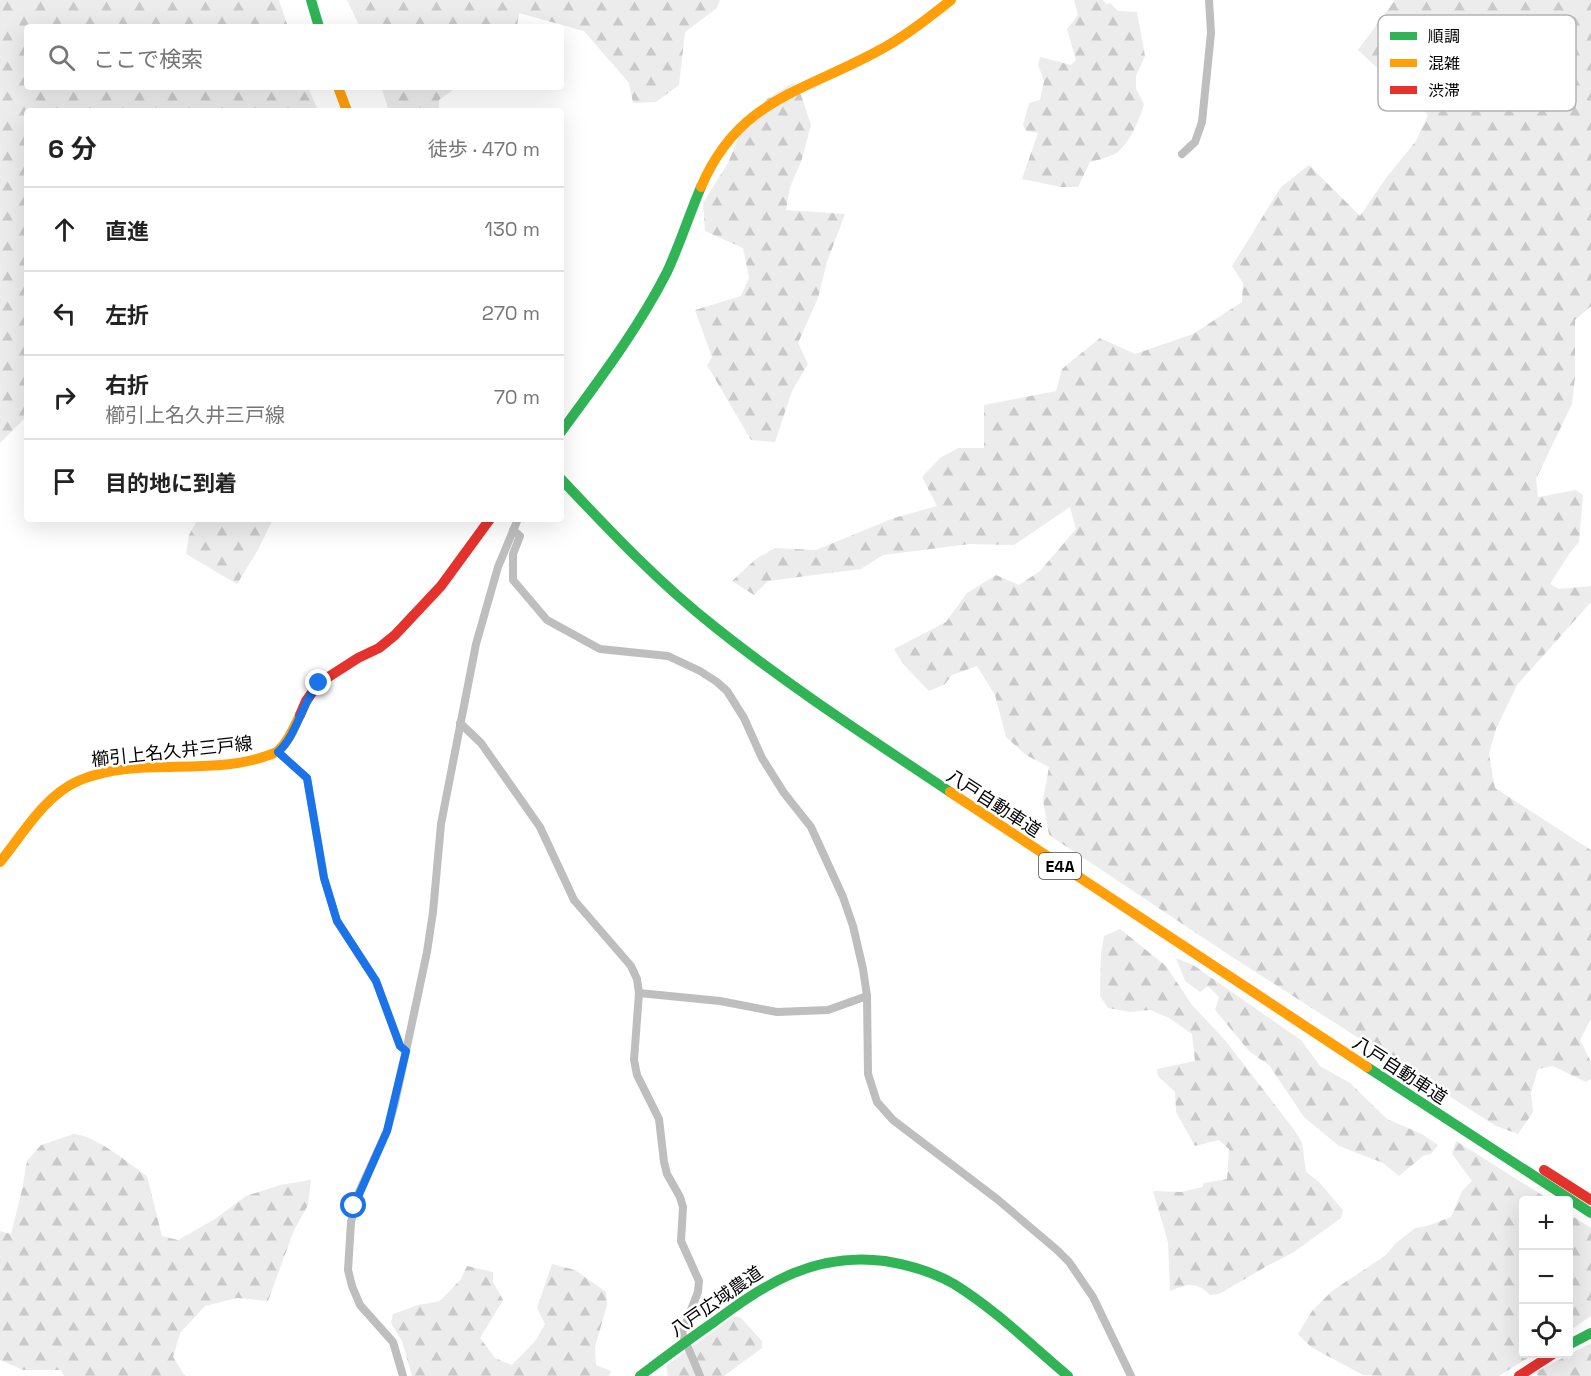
<!DOCTYPE html>
<html lang="ja">
<head>
<meta charset="utf-8">
<style>
	body { margin:0; font-family:"Space Grotesk","Noto Sans JP",sans-serif; background:#f6f6f6; color:#222 }
	.controls { position:absolute; right:18px; bottom:18px; display:grid; overflow:hidden; border-radius:6px; box-shadow:0 6px 24px #0002 }
	.controls button { width:54px; height:54px; display:grid; place-items:center; padding:0; border:0; border-bottom:2px solid #e0e0e0; background:#fff; color:#222; font:30px sans-serif }
	.stop { position:absolute; width:18px; height:18px; margin:-14px; border:4px solid #1a73e8; border-radius:50%; background:#fff }
	.stop.end { background:#1a73e8; border-color:#fff; box-shadow:0 2px 6px #0008 }
	.list { margin:0; padding:0; list-style:none }
	h2 { display:flex; justify-content:space-between; align-items:center; height:78px; margin:0; padding:0 24px; font-size:26px }
	h2 small { font-size:20px; font-weight:400; color:#767676 }
	.list li { display:grid; grid-template-columns:39px 1fr auto; gap:18px; align-items:center; box-sizing:border-box; height:84px; padding:0 24px; border-top:2px solid #e0e0e0 }
	.list b { display:block; font-size:22px; white-space:nowrap }
	.list p { margin:0; font-size:20px; white-space:nowrap; color:#767676 }
	.list em { font-size:20px; font-style:normal; color:#767676 }
	.icon { flex:none; width:33px; height:33px; fill:none; stroke:currentColor; stroke-width:2; stroke-linecap:round; stroke-linejoin:round }
	.map { position:relative; flex:none; width:1591px; height:1376px; overflow:hidden }
	.search { position:absolute; background:#fff; box-shadow:0 6px 24px #0002; left:24px; top:24px; width:540px; height:66px; display:flex; align-items:center; gap:15px; box-sizing:border-box; padding:0 21px; border-radius:6px; color:#767676; font-size:22px }
	.panel { position:absolute; background:#fff; box-shadow:0 6px 24px #0002; left:24px; top:108px; width:540px; height:414px; border-radius:6px }
	.map>svg:first-child { display:block }
	.forest { fill:url(#forest-firs) }
	.lines { fill:none; stroke-linecap:round; stroke-linejoin:round }
	.street { stroke:#bebebe; stroke-width:8 }
	.fast { stroke:#30b455; stroke-width:10 }
	.slow { stroke:#ff9f0a; stroke-width:10 }
	.jam { stroke:#e5322d; stroke-width:10 }
	.route { stroke:#1a73e8; stroke-width:8 }
	.labels { text-anchor:middle; dominant-baseline:central; stroke-width:5; stroke-linejoin:round; paint-order:stroke }
	.shield { fill:#fff; stroke:#4c4c4c; stroke-width:1.5 }
	.shield-label { font-size:16px; font-weight:bold; fill:#000 }
	.street-label { font-size:18px; fill:#000; stroke:#fff }
	.key { fill:#fff; stroke:#b2b2b2; stroke-width:1.5 }
	.key-label { font-size:16px; fill:#000 }
</style>
</head>
<body>
<div class="map">
<svg width="1591" height="1376" viewBox="0 0 1591 1376">
	<defs>
		<pattern id="forest-firs" width="22" height="20" patternUnits="userSpaceOnUse" patternTransform="scale(1.5)"><rect width="22" height="20" fill="#ececec"/><path d="M5 1l3.5 6h-7zM16 11l3.5 6h-7z" fill="#c9c9c9"/></pattern>
	</defs>
	<rect width="100%" height="100%" fill="#fff"/>
	<!-- forest -->
	<g class="forest">
		<polygon points="0,0 279,0 288,27 27,27 27,87 308,87 318,111 27,111 27,416 0,443"/>
		<polygon points="347,0 720,0 717,8 685,32 679,85 656,102 633,103 629,83 584,31 519,13 517,27 360,27"/>
		<path d="M 1074,0 L 1103,0 L 1106,4 L 1110,3 L 1118,11 L 1137,12 L 1145,56 L 1136,76 L 1136,89 L 1144,104 C 1140,119 1128,148 1113,155 C 1106,158 1097,160 1090,162 L 1078,187 L 1061,187 L 1022,179 L 1038,133 L 1026,131 L 1023,125 L 1029,103 L 1040,100 L 1044,81 L 1038,65 L 1040,57 L 1071,65 L 1076,60 L 1067,29 L 1078,15 Z"/>
		<polygon points="1395,0 1591,0 1591,306 1575,320 1575,378 1572,404 1536,479 1538,497 1576,490 1583,495 1579,542 1569,554 1550,584 1559,589 1591,586 1591,602 1517,685 1496,729 1489,754 1495,788 1591,850 1591,1019 1580,1040 1591,1062 1591,1079 1586,1082 1553,1066 1538,1069 1531,1093 1533,1112 1518,1134 1496,1126 1232,957 1049,835 1043,800 1049,767 1026,755 1006,737 995,695 977,666 952,675 945,684 929,691 903,664 894,649 946,622 967,593 996,575 1019,585 1040,571 1076,529 1070,507 1014,545 970,544 883,555 861,569 768,581 754,595 732,581 756,559 775,548 816,550 894,518 937,506 922,477 940,458 958,448 984,448 984,405 1056,391 1062,369 1100,338 1135,354 1193,334 1242,302 1243,283 1232,266 1281,187 1309,165 1360,216 1386,178 1416,141 1428,115 1358,50"/>
		<polygon points="793,83 801,95 811,125 801,162 790,187 786,210 845,214 827,262 818,298 798,343 808,364 792,391 775,442 751,440 707,365 712,357 695,310 741,296 749,278 743,248 705,231 703,203 728,163 742,129 767,99"/>
		<polygon points="381,87 457,87 439,100 439,111 389,111"/>
		<polygon points="198,519 273,519 258,550 237,584 186,554 189,535"/>
		<path d="M 1120,929 L 1166,966 L 1192,1005 L 1225,1040 L 1295,1131 L 1302,1143 L 1306,1172 L 1319,1182 L 1343,1210 L 1341,1218 L 1294,1252 L 1267,1266 L 1219,1294 L 1210,1295 C 1196,1281 1187,1284 1170,1291 L 1168,1242 L 1153,1191 L 1181,1192 L 1202,1187 L 1204,1183 L 1227,1179 L 1229,1149 L 1219,1140 L 1195,1146 L 1176,1112 L 1175,1092 L 1158,1076 L 1157,1069 L 1195,1061 L 1192,1034 L 1169,1018 L 1150,1010 L 1130,1012 L 1108,1008 L 1100,996 L 1101,954 L 1104,936 Z"/>
		<polygon points="1176,958 1193,965 1301,1040 1320,1066 1350,1083 1387,1119 1422,1134 1438,1145 1431,1154 1423,1156 1399,1176 1383,1163 1339,1146 1304,1117 1269,1065 1250,1052 1215,1010 1219,997 1208,986 1200,992 1185,981"/>
		<path d="M 74,1134 C 97,1136 128,1163 147,1176 L 162,1236 L 178,1240 L 215,1219 L 246,1196 L 280,1185 L 311,1180 L 308,1205 L 294,1230 L 268,1301 L 237,1298 L 205,1306 L 180,1333 L 173,1357 L 185,1376 L 64,1376 L 61,1370 L 23,1370 L 0,1360 L 0,1231 L 11,1234 L 22,1190 L 27,1161 L 41,1145 Z"/>
		<polygon points="1456,1141 1550,1200 1524,1200 1524,1354 1534,1354 1499,1376 1382,1376 1363,1375 1311,1347 1298,1334 1312,1311 1332,1291 1386,1255 1395,1244 1415,1228 1427,1226 1451,1217 1462,1191 1472,1181 1452,1154"/>
		<polygon points="1569,1214 1591,1228 1591,1316 1569,1331"/>
		<polygon points="552,1264 575,1270 606,1292 607,1305 595,1347 596,1365 611,1371 609,1376 412,1376 402,1341 391,1323 393,1314 418,1305 440,1301 461,1279 467,1266 493,1272 493,1282 503,1300 480,1338 495,1358 512,1365 536,1340 545,1324 537,1308"/>
		<polygon points="734,1316 741,1318 762,1341 762,1348 724,1376 668,1376 666,1366"/>
		<polygon points="1591,1343 1591,1376 1538,1376 1536,1372"/>
	</g>
	<g class="lines">
		<!-- street -->
		<g class="street">
			<polyline points="1182,154 1195,142 1202,122 1211,33 1209,0"/>
			<polyline points="513,530 520,536 513,554 513,580 547,620 600,649 668,656 700,671 717,682 727,691 744,718 762,758 784,793 811,827 843,897 853,926 863,969 867,996 868,1074 877,1102 893,1120 997,1199 1057,1250 1069,1262 1093,1297 1131,1376"/>
			<polyline points="460,723 481,743 540,827 574,900 631,966 637,979 639,993 634,1060 637,1075 659,1119 664,1162 667,1174 680,1197 683,1207 681,1241 699,1281 698,1292 682,1333 700,1376"/>
			<polyline points="278,752 307,778 324,878 337,921 376,981 400,1046 406,1051"/>
			<polyline points="639,993 720,1001 777,1012 828,1010 867,996"/>
			<polyline points="403,1376 393,1342 360,1305 352,1286 348,1270 351,1222 358,1194 387,1131 395,1103 427,952 433,912 441,824 476,644 498,567 518,519"/>
		</g>
		<!-- fast -->
		<g class="fast">
			<polyline points="311,0 319,27"/>
			<path d="M 561,432 C 599,380 638,329 667,272 C 680,244 689,215 701,187"/>
			<path d="M 561,479 C 610,531 659,583 715,627 C 790,687 871,739 950,792"/>
			<polyline points="1367,1067 1591,1213"/>
			<polyline points="1568,1345 1591,1333"/>
			<path d="M 640,1376 C 664,1358 689,1339 714,1322 C 768,1282 815,1252 885,1261 C 909,1265 933,1272 954,1284 C 996,1310 1031,1345 1068,1376"/>
		</g>
		<!-- slow -->
		<g class="slow">
			<polyline points="338,87 347,111"/>
			<path d="M 701,187 C 738,100 802,92 876,52 C 903,38 927,19 951,0"/>
			<polyline points="950,792 1367,1067"/>
			<path d="M 0,862 C 23,834 44,796 78,781 C 135,756 205,776 263,757 C 268,755 275,754 279,750 C 289,741 294,727 300,715"/>
		</g>
		<!-- jam -->
		<g class="jam">
			<polyline points="300,715 306,701 319,683 358,658 379,648 395,635 441,586 490,519"/>
			<polyline points="1544,1170 1591,1200"/>
			<polyline points="1519,1376 1553,1354"/>
		</g>
	</g>
	<g class="lines">
		<!-- route -->
		<path class="route" d="M 319,683 C 301,703 298,734 278,752 L 307,778 L 324,878 L 337,921 L 376,981 L 400,1046 L 406,1051 L 387,1131 L 354,1206"/>
	</g>
	<g class="labels">
		<!-- shield labels -->
		<rect class="shield" x="1039" y="853" width="42" height="26" rx="4.5"/>
		<g class="shield-label">
			<text x="1060" y="866">E4A</text>
		</g>
		<!-- street labels -->
		<g class="street-label">
			<text transform="translate(172 751) rotate(-6)">櫛引上名久井三戸線</text>
			<text transform="translate(994 803) rotate(33)">八戸自動車道</text>
			<text transform="translate(1400 1070) rotate(33)">八戸自動車道</text>
			<text transform="translate(716 1301) rotate(-35)">八戸広域農道</text>
		</g>
	</g>
	<!-- legend -->
	<rect x="1378" y="15" width="198" height="96" rx="9" class="key"/>
	<rect x="1390" y="32" width="27" height="8" fill="#30b455"/>
	<rect x="1390" y="59" width="27" height="8" fill="#ff9f0a"/>
	<rect x="1390" y="86" width="27" height="8" fill="#e5322d"/>
	<g class="key-label">
		<text x="1428" y="42">順調</text>
		<text x="1428" y="69">混雑</text>
		<text x="1428" y="96">渋滞</text>
	</g>
</svg>
<div class="controls">
<button>+</button>
<button>−</button>
<button><svg class="icon" aria-label="locate" viewBox="0 0 24 24"><circle cx="12" cy="12" r="6"/><path d="M12 2v4M12 18v4M2 12h4M18 12h4"/></svg></button>
</div>
<div class="stop" style="left:354px;top:1206px"></div>
<div class="stop end" style="left:319px;top:683px"></div>
<div class="search"><svg class="icon" aria-label="search" viewBox="0 0 24 24"><circle cx="10" cy="10" r="6"/><path d="M15 15l6 6"/></svg>ここで検索</div>
<section class="panel">
<h2>6 分<small>徒歩 · 470 m</small></h2>
<ul class="list">
<li><svg class="icon" aria-label="ahead" viewBox="0 0 24 24"><path d="M12 20V5M6 11l6-6 6 6"/></svg><div><b>直進</b></div><em>130 m</em></li>
<li><svg class="icon" aria-label="left" viewBox="0 0 24 24"><path d="M17 20v-9H6M10 6l-5 5 5 5"/></svg><div><b>左折</b></div><em>270 m</em></li>
<li><svg class="icon" aria-label="right" viewBox="0 0 24 24"><path d="M7 20v-9h11M14 6l5 5-5 5"/></svg><div><b>右折</b><p>櫛引上名久井三戸線</p></div><em>70 m</em></li>
<li><svg class="icon" aria-label="arrive" viewBox="0 0 24 24"><path d="M6 21V4h12l-3 4 3 4H6"/></svg><div><b>目的地に到着</b></div></li>
</ul>
</section>
</div>
</body>
</html>
